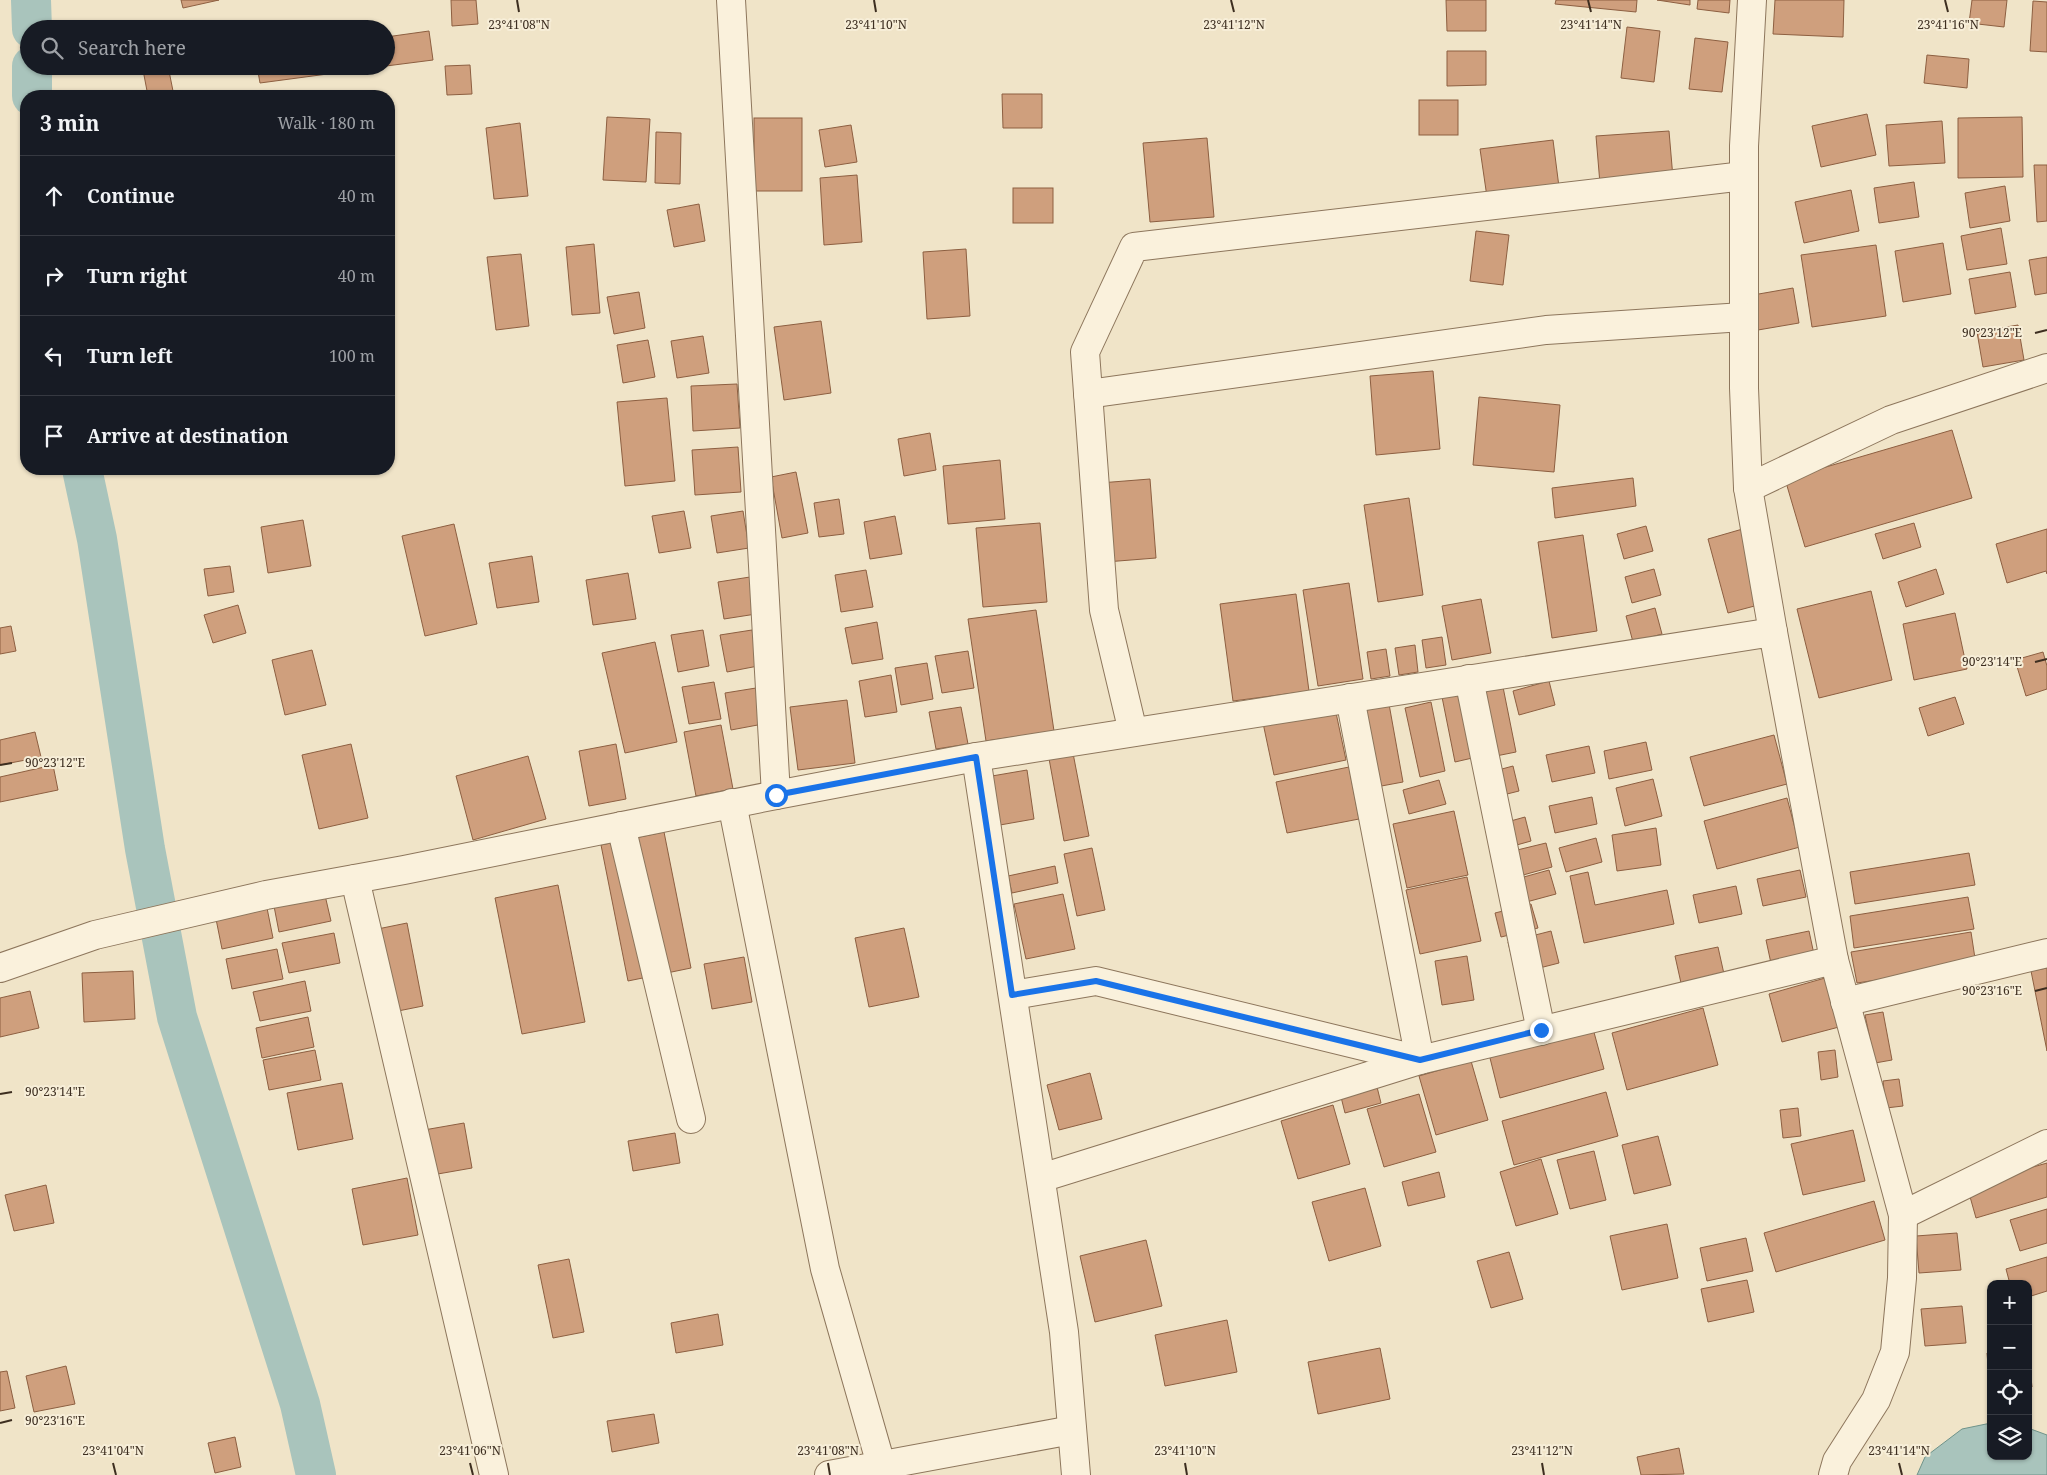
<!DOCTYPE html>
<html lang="en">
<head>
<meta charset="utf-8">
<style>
	body { margin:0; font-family:"Noto Serif",serif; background:#20242c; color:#f1f3f6 }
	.controls { position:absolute; right:15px; bottom:15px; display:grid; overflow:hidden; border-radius:10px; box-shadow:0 1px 4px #0004 }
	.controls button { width:45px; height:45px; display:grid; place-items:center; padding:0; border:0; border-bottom:1px solid #363941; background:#171b24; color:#f1f3f6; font:25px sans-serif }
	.stop { position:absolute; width:15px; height:15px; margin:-11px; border:4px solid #1a73e8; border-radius:50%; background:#fff }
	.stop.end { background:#1a73e8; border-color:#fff; box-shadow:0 1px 5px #0008 }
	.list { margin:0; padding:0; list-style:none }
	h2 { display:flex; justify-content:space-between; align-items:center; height:65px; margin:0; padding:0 20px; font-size:21px }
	h2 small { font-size:16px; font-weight:400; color:#9ea1a6 }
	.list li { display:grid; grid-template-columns:32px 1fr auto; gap:15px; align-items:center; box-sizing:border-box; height:80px; padding:0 20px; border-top:1px solid #363941 }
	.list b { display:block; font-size:19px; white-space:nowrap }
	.list em { font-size:16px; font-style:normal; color:#9ea1a6 }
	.icon { flex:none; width:28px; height:28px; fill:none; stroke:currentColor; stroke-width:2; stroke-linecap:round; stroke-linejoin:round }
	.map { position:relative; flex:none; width:2047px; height:1475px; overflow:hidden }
	.search { position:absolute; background:#171b24; box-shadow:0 1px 4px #0004; left:20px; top:20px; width:375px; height:55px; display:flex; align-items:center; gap:12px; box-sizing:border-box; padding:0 18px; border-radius:28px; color:#9ea1a6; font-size:19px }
	.panel { position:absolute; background:#171b24; box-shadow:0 1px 4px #0004; left:20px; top:90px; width:375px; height:385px; border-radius:20px }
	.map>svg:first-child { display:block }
	.water { fill:#a9c4bc; stroke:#6f938a }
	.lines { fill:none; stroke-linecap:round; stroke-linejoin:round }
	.canal { stroke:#a9c4bc; stroke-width:40 }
	.building { fill:#cf9f7d; stroke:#8d5f41 }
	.minor-casing { stroke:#8d765c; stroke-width:30 }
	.minor { stroke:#faf1dc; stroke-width:28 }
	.route { stroke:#1a73e8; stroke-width:6 }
	.ticks { fill:none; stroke:#3d2e20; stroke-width:2 }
	.ticks-label { font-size:12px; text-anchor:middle; fill:#3d2e20; stroke:#f7eed8; stroke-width:4; stroke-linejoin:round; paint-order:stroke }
</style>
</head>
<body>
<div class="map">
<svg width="2047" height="1475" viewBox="0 0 2047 1475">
	<rect width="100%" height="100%" fill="#f0e4c8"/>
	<!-- water -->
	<polygon class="water" points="1991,1423 1991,1456 2028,1456 2028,1428 2047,1435 2047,1475 1917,1475 1925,1457 1962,1429"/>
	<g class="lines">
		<!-- canal -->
		<g class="canal">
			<polyline points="31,0 32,29"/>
			<polyline points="32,66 32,96"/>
			<polyline points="82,469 97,539 145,849 177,1017 300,1404 316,1475"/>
		</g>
	</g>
	<!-- building -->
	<g class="building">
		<polygon points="181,0 219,0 183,8"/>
		<polygon points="451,0 476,0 478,24 452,26"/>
		<polygon points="1446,0 1486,0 1486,31 1447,31"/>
		<polygon points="1556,0 1637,0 1636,12 1555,4"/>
		<polygon points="1657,0 1690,0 1690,5"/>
		<polygon points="1698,0 1730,0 1729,13 1697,9"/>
		<polygon points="1775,0 1844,0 1843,37 1773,34"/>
		<polygon points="1972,0 2007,0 2004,27 1969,23"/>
		<polygon points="2033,1 2047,2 2047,52 2030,51"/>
		<polygon points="1627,27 1660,31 1654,82 1621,78"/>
		<polygon points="429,31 433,60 386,66 386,37"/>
		<polygon points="1695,38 1728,42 1722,92 1689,89"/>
		<polygon points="1447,51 1486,51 1486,85 1447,86"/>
		<polygon points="1927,55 1969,59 1967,88 1924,83"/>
		<polygon points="470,65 472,94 447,95 445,66"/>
		<polygon points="159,66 168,66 174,96 148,96 143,70"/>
		<polygon points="257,66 334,66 335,73 260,83"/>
		<polygon points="1002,94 1042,94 1042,128 1003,128"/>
		<rect x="1419" y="100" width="39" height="35"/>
		<polygon points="1867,114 1876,155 1821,167 1812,126"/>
		<polygon points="607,117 650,119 646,182 603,180"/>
		<polygon points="2022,117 2023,177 1958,178 1958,118"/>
		<rect x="754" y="118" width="48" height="73"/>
		<polygon points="1942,121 1945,163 1889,166 1886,125"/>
		<polygon points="520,123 528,196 494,199 486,128"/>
		<polygon points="851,125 857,162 825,167 819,130"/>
		<polygon points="1669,131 1673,178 1600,184 1596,136"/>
		<polygon points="656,132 681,133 680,184 655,183"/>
		<polygon points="1207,138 1214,217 1150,222 1143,143"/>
		<polygon points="1553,140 1559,187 1487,197 1480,149"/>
		<polygon points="2034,165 2047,165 2047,221 2037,222"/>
		<polygon points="857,175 862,242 824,245 820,178"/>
		<polygon points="1914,182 1919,217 1879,223 1874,188"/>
		<polygon points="2005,186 2010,221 1970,228 1965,193"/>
		<rect x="1013" y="188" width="40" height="35"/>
		<polygon points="1851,190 1859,231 1804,243 1795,202"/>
		<polygon points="699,204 705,241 674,247 667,210"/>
		<polygon points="2001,228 2007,264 1967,270 1961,236"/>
		<polygon points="1476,231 1509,235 1503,285 1470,281"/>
		<polygon points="1943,243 1951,294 1903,302 1895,251"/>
		<polygon points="594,244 600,313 572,315 566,247"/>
		<polygon points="1876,245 1886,316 1812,327 1801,255"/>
		<polygon points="966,249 970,316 927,319 923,252"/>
		<polygon points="521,254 529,326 496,330 487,257"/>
		<polygon points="2047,257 2047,293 2035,295 2029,260"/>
		<polygon points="2010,272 2016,307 1975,314 1969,279"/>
		<polygon points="1793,288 1799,323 1758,330 1753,295"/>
		<polygon points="639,292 645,328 614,334 607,297"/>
		<polygon points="821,321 831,393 784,400 774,327"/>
		<polygon points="2018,325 2024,360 1983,367 1977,332"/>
		<polygon points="703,336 709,373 677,378 671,341"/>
		<polygon points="648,340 655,377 623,383 617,345"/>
		<polygon points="1433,371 1440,449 1376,455 1370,376"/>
		<polygon points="737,384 740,428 693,431 691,386"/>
		<polygon points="1479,397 1560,405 1554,472 1473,465"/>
		<polygon points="667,398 675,481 625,486 617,402"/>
		<polygon points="1952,430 1972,498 1805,547 1785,479"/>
		<polygon points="930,433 936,470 904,476 898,439"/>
		<polygon points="738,447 741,492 695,495 692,450"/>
		<polygon points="1000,460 1005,519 948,524 943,466"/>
		<polygon points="796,472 808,533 782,538 771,477"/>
		<polygon points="1633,478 1636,506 1555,518 1552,488"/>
		<polygon points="1150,479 1156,558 1093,563 1087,484"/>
		<polygon points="1409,498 1423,595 1378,602 1364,505"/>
		<polygon points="839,499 844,534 819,537 814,503"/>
		<polygon points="684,511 691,548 659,553 652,516"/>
		<polygon points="743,511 749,548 717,553 711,516"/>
		<polygon points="895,516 902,554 870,559 864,522"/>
		<polygon points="303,520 311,566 268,573 261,527"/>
		<polygon points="1040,523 1047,602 983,607 976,528"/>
		<polygon points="1914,523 1921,547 1883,559 1875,534"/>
		<polygon points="454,524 477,624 425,636 402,536"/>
		<polygon points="1646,526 1653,551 1624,559 1617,534"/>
		<polygon points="1746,528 1766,603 1728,613 1708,539"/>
		<polygon points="2047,529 2047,574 2046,571 2007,583 1996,544"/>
		<polygon points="1583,535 1597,631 1552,638 1538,542"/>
		<polygon points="532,556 539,602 497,608 489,563"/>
		<polygon points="230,566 234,592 208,596 204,569"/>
		<polygon points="1654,569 1661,595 1632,603 1625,577"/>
		<polygon points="1936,569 1944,594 1906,607 1898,582"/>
		<polygon points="866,570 873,607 841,612 835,575"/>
		<polygon points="628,573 636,619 593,625 586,580"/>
		<polygon points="750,577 756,614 724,619 718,582"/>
		<polygon points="1349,583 1363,679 1318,686 1303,590"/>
		<polygon points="1871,591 1892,680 1819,698 1797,609"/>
		<polygon points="1296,594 1309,691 1233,701 1220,604"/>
		<polygon points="1481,599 1491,653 1452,660 1442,606"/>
		<polygon points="238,605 246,633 213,643 204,615"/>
		<polygon points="1655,608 1662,634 1633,642 1626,616"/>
		<polygon points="1036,610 1054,731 986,741 968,619"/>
		<polygon points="1955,613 1967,669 1914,680 1903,624"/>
		<polygon points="877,622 883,659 852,664 845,628"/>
		<polygon points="11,626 16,651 0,654 0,628"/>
		<polygon points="703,630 709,666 678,672 671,635"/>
		<polygon points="752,630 758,666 727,672 720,635"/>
		<polygon points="1442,637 1446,665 1426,668 1422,640"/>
		<polygon points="655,642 677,742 625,753 602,653"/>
		<polygon points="1415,645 1418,672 1399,675 1395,648"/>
		<polygon points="1386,649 1390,676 1371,679 1367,652"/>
		<polygon points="312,650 326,705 285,715 272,660"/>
		<polygon points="968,651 974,688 942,693 935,656"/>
		<polygon points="2043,652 2047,666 2047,689 2026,696 2015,660"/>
		<polygon points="927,663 933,699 901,705 895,668"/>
		<polygon points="891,675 897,712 865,717 859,681"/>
		<polygon points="1549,681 1555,705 1519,715 1513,691"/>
		<polygon points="714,682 721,719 689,724 682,687"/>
		<polygon points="1502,682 1516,752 1491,757 1476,688"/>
		<polygon points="1467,687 1481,756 1455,762 1441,692"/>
		<polygon points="756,688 763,724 731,730 725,693"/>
		<polygon points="1955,697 1964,724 1928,736 1919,708"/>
		<polygon points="847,700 855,763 798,770 790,707"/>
		<polygon points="1431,702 1445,771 1420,777 1405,708"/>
		<polygon points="1389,704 1403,782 1376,787 1362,709"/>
		<polygon points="961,707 968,744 936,749 929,712"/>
		<polygon points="1335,708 1346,760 1274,775 1263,723"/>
		<polygon points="721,725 733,789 696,796 684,732"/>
		<polygon points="35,732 41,757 0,765 0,740"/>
		<polygon points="1774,735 1787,784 1704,806 1690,757"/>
		<polygon points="1646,742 1652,770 1609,779 1604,751"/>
		<polygon points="351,744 368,818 319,829 302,755"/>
		<polygon points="616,744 626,799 589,806 579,751"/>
		<polygon points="1589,746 1595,773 1552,782 1546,755"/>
		<polygon points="1072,748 1089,836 1064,841 1048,753"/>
		<polygon points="528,756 546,819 473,840 456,776"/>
		<polygon points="53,765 58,790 0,802 0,777"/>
		<polygon points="1513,766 1519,791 1483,800 1476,776"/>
		<polygon points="1349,767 1359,819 1287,833 1276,782"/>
		<polygon points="1027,770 1034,819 1000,825 992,776"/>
		<polygon points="1653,779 1662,816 1625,826 1616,788"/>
		<polygon points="1439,780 1446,804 1409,814 1403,790"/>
		<polygon points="1592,797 1597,824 1555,833 1549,806"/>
		<polygon points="1787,798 1800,847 1717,869 1704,821"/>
		<polygon points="1454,811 1468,875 1407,888 1393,824"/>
		<polygon points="1525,817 1531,841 1495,851 1489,827"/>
		<polygon points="1656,828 1661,865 1617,871 1612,835"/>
		<polygon points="664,832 691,968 628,981 601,845"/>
		<polygon points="1596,838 1602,862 1566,872 1559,848"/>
		<polygon points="1546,843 1552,867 1516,877 1509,852"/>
		<polygon points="1092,848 1105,910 1077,916 1064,854"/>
		<polygon points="1969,853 1975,885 1855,904 1850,872"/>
		<polygon points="1055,866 1058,883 1012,893 1008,876"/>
		<polygon points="1549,870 1556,894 1519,904 1513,880"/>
		<polygon points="1800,870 1806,897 1763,906 1757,879"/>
		<polygon points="1588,872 1595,905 1667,890 1674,924 1584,943 1570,876"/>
		<polygon points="1467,877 1481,941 1420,954 1406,890"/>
		<polygon points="558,885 585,1022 522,1034 495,898"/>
		<polygon points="1736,886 1742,914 1699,923 1693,895"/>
		<polygon points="324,891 331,921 279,932 273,901"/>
		<polygon points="1063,894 1075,949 1026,959 1014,904"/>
		<polygon points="1968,897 1974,929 1854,948 1850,916"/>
		<polygon points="1531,904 1538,928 1501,937 1495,913"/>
		<polygon points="267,908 273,938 222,949 216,919"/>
		<polygon points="407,923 423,1006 378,1015 363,932"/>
		<polygon points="904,928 919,997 869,1007 855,938"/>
		<polygon points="1551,931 1559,963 1516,974 1508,942"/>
		<polygon points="1809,931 1815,959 1772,968 1766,940"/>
		<polygon points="1971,932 1976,965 1857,983 1851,952"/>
		<polygon points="334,933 340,963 289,973 282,943"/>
		<polygon points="1718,947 1724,974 1681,983 1675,956"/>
		<polygon points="277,949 283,979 232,989 226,959"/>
		<polygon points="1467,956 1474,1000 1442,1005 1435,961"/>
		<polygon points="744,957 752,1002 712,1009 704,964"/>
		<polygon points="2047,968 2047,1051 2031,971"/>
		<polygon points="133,971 135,1019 84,1022 82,973"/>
		<polygon points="1825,978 1839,1027 1782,1042 1769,994"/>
		<polygon points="305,981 311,1011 260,1021 253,992"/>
		<polygon points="30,991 39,1028 0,1037 0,998"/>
		<polygon points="1703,1008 1718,1065 1627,1090 1612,1033"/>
		<polygon points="1883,1012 1892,1060 1875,1063 1865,1015"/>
		<polygon points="308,1017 314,1047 262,1058 256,1028"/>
		<polygon points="1592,1025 1604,1069 1500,1098 1489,1054"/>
		<polygon points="315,1050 321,1080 269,1090 263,1060"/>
		<polygon points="1835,1050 1838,1077 1821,1080 1818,1052"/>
		<polygon points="1471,1061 1488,1120 1436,1135 1419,1076"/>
		<polygon points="1090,1073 1102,1119 1059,1130 1047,1085"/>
		<polygon points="1375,1079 1381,1103 1345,1113 1339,1089"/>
		<polygon points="1899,1079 1903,1106 1886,1108 1883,1081"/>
		<polygon points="342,1083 353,1139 298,1150 287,1093"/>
		<polygon points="1606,1092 1618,1136 1514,1165 1502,1121"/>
		<polygon points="1419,1094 1436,1152 1384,1167 1367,1109"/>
		<polygon points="1333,1105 1350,1164 1298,1179 1281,1121"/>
		<polygon points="1798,1108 1801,1136 1783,1138 1780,1110"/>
		<polygon points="464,1123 472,1168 432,1175 424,1130"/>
		<polygon points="1853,1130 1865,1181 1803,1195 1791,1144"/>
		<polygon points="675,1133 680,1163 633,1171 628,1141"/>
		<polygon points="1658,1136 1671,1185 1634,1194 1622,1145"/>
		<polygon points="1594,1151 1606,1200 1570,1209 1557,1160"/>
		<polygon points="1541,1159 1558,1214 1516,1226 1500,1172"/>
		<polygon points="2047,1163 2047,1197 1976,1218 1967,1186"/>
		<polygon points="1439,1172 1445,1197 1408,1206 1402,1182"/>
		<polygon points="407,1178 418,1235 363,1245 352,1189"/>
		<polygon points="46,1185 54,1223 14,1231 5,1195"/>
		<polygon points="1365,1188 1381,1246 1329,1261 1312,1202"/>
		<polygon points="1874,1201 1885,1240 1776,1272 1764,1233"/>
		<polygon points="2047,1209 2047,1243 2020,1251 2010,1220"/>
		<polygon points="1667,1224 1678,1278 1622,1290 1610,1236"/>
		<polygon points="1957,1233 1961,1270 1919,1273 1916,1236"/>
		<polygon points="1746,1238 1753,1271 1707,1281 1700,1248"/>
		<polygon points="1146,1240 1162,1306 1095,1322 1080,1256"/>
		<polygon points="1509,1252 1523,1299 1491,1308 1477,1261"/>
		<polygon points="2047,1257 2047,1291 2028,1297 2028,1284 2010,1284 2006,1269"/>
		<polygon points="569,1259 584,1332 553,1338 538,1265"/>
		<polygon points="1747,1280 1754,1312 1708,1322 1701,1289"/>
		<polygon points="1962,1306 1966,1343 1925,1346 1921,1309"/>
		<polygon points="718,1314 723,1345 676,1353 671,1323"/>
		<polygon points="1227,1320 1237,1372 1165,1386 1155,1335"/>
		<polygon points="1380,1348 1390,1399 1318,1414 1308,1362"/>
		<polygon points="2028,1350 2032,1387 2028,1387"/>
		<polygon points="1987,1353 1991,1353 1990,1390"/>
		<polygon points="66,1366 75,1404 34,1412 26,1376"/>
		<polygon points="7,1371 15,1408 0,1411 0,1372"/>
		<polygon points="654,1414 659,1443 612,1452 607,1421"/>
		<polygon points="235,1437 241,1467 215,1473 208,1443"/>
		<polygon points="1679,1448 1684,1474 1641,1475 1637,1457"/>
	</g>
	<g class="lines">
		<!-- minor casing -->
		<g class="minor-casing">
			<g id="minor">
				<polyline points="731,0 776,795"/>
				<polyline points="1752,0 1744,146 1744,388 1748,488 1773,632"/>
				<polyline points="1088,394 1546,330 1743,317"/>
				<polyline points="1748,488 1891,420 2047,368"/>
				<polyline points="1469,679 1541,1031"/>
				<polyline points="1133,732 1104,610 1085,352 1134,247 1744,176"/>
				<polyline points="976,757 1064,1332 1076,1475"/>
				<polyline points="732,803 825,1269 884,1475"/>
				<polyline points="621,826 691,1119"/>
				<polyline points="355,879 494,1475"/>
				<polyline points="0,968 95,935 266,895 404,870 776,795 976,757 1773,632 1834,960 1903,1215 1902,1278 1895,1352 1876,1400 1837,1461 1833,1475"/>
				<polyline points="1013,995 1096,981 1420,1060 1834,960"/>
				<polyline points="1845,1002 2047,953"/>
				<polyline points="1041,1178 1420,1060 1350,698"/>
				<polyline points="1903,1215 2047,1144"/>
				<polyline points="829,1475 1072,1430"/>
			</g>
		</g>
		<!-- minor -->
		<use href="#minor" class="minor"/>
	</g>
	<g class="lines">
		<!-- route -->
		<polyline class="route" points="776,795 976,757 1012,995 1096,981 1420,1060 1541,1030"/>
	</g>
	<!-- ticks -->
	<path class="ticks" d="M 517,0 L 519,12M 874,0 L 876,12M 1231,0 L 1234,12M 1588,0 L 1591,12M 1945,0 L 1948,12M 2035,333 L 2047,330M 2035,662 L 2047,659M 0,765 L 12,763M 2035,991 L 2047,988M 0,1094 L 12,1092M 0,1423 L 12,1420M 113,1463 L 116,1475M 470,1463 L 473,1475M 828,1463 L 830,1475M 1185,1463 L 1187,1475M 1542,1463 L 1544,1475M 1899,1463 L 1902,1475"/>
	<g class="ticks-label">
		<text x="519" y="29">23°41'08"N</text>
		<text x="876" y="29">23°41'10"N</text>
		<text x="1234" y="29">23°41'12"N</text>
		<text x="1591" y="29">23°41'14"N</text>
		<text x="1948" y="29">23°41'16"N</text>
		<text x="1992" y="337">90°23'12"E</text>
		<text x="1992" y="666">90°23'14"E</text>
		<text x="55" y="767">90°23'12"E</text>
		<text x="1992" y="995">90°23'16"E</text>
		<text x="55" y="1096">90°23'14"E</text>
		<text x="55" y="1425">90°23'16"E</text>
		<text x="113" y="1455">23°41'04"N</text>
		<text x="470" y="1455">23°41'06"N</text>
		<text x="828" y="1455">23°41'08"N</text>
		<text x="1185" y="1455">23°41'10"N</text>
		<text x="1542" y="1455">23°41'12"N</text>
		<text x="1899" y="1455">23°41'14"N</text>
	</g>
</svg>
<div class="controls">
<button>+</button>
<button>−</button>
<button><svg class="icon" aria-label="locate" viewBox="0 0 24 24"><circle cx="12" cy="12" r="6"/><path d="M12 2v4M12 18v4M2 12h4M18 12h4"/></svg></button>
<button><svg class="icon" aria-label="layers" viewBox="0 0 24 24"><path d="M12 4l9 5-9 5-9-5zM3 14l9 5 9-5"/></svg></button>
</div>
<div class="stop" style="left:776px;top:795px"></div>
<div class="stop end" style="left:1541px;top:1030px"></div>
<div class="search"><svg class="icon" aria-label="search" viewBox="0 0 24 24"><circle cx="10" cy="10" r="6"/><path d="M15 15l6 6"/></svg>Search here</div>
<section class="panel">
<h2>3 min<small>Walk · 180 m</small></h2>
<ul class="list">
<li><svg class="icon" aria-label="ahead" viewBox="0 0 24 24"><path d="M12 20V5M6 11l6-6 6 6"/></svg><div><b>Continue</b></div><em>40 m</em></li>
<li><svg class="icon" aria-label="right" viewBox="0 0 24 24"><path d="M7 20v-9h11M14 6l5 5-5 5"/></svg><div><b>Turn right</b></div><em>40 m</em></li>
<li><svg class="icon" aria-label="left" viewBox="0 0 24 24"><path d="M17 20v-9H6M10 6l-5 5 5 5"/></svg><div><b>Turn left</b></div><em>100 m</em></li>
<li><svg class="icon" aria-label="arrive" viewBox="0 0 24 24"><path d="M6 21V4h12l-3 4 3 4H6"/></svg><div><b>Arrive at destination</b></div></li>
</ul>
</section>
</div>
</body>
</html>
